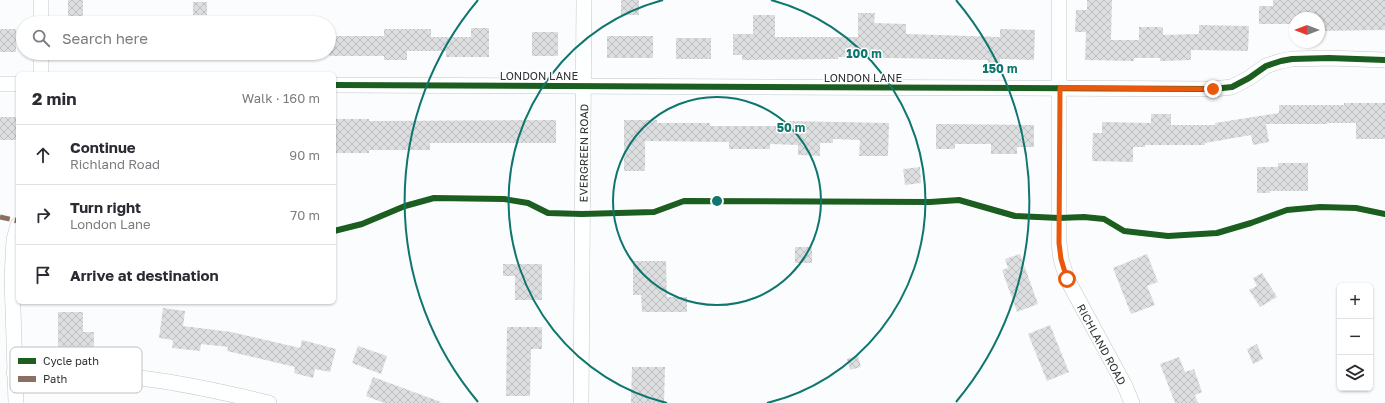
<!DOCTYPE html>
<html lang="en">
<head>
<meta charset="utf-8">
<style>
	body { margin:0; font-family:"Golos Text",sans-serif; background:#f7f7f7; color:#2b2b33 }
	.controls { position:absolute; right:12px; bottom:12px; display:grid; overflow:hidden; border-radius:6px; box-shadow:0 1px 3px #0004 }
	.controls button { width:36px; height:36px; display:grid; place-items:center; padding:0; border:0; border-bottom:1px solid #e1e1e2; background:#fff; color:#2b2b33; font:20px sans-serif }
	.compass { position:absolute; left:1289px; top:12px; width:36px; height:36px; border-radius:50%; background:#fff; box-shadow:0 1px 3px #0004; rotate:270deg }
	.stop { position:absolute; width:12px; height:12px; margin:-9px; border:3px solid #ea580c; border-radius:50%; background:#fff }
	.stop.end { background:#ea580c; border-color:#fff; box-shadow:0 1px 4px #0008 }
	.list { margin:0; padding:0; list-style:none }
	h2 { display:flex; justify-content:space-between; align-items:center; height:52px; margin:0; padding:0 16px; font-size:17px }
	h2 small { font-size:13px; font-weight:400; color:#7c7c81 }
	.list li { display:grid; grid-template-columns:26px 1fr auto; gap:12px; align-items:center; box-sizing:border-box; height:60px; padding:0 16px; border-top:1px solid #e1e1e2 }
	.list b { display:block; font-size:15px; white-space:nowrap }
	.list p { margin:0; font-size:13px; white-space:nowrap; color:#7c7c81 }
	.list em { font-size:13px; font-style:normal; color:#7c7c81 }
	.icon { flex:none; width:22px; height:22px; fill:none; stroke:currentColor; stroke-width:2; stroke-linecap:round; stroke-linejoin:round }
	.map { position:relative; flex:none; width:1385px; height:403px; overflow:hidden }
	.search { position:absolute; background:#fff; box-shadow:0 1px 3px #0004; left:16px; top:16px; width:320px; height:44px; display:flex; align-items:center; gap:10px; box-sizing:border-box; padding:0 14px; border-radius:22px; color:#7c7c81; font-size:15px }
	.panel { position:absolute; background:#fff; box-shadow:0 1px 3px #0004; left:16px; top:72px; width:320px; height:232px; border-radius:6px }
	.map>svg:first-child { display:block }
	.building { fill:url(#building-cross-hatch) }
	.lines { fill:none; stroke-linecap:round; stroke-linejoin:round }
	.street-casing { stroke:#c4c5c6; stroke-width:16 }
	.street { stroke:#feffff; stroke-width:15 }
	.quiet { stroke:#8d6e63; stroke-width:5; stroke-dasharray:10 5; stroke-linecap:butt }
	.cycleway-casing { stroke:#fff; stroke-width:8 }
	.cycleway { stroke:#1b5e20; stroke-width:6 }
	.route { stroke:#ea580c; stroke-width:5 }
	.ring { fill:none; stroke:#0f766e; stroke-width:2 }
	.labels { text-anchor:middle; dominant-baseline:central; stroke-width:3; stroke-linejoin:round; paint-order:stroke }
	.street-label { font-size:11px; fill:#303132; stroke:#fff }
	.key { fill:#fff; stroke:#c1c1c2; stroke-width:1 }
	.key-label { font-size:11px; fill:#303132 }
	.centre { fill:#0f766e; stroke:#fff; stroke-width:2 }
	.ring-label { font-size:12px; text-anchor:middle; font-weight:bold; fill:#0f766e; stroke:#fff; stroke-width:3; stroke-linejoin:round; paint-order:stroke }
</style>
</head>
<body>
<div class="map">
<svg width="1385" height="403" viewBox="0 0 1385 403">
	<defs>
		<pattern id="building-cross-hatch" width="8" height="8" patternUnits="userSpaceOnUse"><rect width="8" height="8" fill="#dcdedf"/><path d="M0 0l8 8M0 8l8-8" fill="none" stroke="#bdbfc0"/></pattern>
	</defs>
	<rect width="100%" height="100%" fill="#fafcfe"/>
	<!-- building -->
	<g class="building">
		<rect x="68" y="0" width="15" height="17"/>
		<rect x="621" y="0" width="18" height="15"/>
		<polygon points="1087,0 1112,0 1111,40 1139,40 1139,27 1163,27 1163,35 1199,34 1199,25 1249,26 1248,51 1191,50 1191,60 1160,61 1160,58 1134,58 1134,61 1085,60 1086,32 1075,32 1076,10 1087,10"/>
		<polygon points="1273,0 1385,0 1385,30 1320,31 1320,18 1295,18 1295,24 1259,24 1259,6 1273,6"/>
		<rect x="193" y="2" width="14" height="13"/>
		<polygon points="858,13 875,13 874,23 906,24 906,34 1000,37 1000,29 1035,30 1034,60 1000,59 1000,70 988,70 988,60 838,57 838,59 742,60 742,55 733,55 733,34 753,34 753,15 775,15 775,37 858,37"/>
		<polygon points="471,28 489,28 489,57 446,57 446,51 407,51 407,60 384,60 384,56 329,56 329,36 384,36 384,29 431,29 431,37 471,37"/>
		<rect x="0" y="29" width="16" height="23"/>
		<rect x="532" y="32" width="26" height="24"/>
		<rect x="607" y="36" width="46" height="22"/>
		<rect x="676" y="38" width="35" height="21"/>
		<polygon points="1344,103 1385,103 1385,139 1356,139 1356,123 1327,123 1327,124 1266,124 1269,142 1253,145 1251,135 1205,143 1205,145 1145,145 1145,147 1133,147 1133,162 1092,161 1093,133 1102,133 1102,122 1151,123 1151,114 1171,114 1171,125 1215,125 1215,123 1279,113 1279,105 1344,105"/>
		<rect x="0" y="117" width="17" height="23"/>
		<polygon points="334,119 369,119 369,121 556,120 556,143 430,143 430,150 369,150 369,153 334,153"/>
		<polygon points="624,120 657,120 657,123 710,123 710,126 787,126 787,121 889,123 888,156 859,156 860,140 833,139 833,143 820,143 820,156 798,155 798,145 770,144 770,149 729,149 729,142 645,141 645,171 624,171"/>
		<polygon points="936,124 1034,125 1034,147 1017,147 1017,154 991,154 991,144 955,144 955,149 936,149"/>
		<polygon points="1278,163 1308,163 1308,191 1270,191 1270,193 1257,193 1257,167 1278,167"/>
		<polygon points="920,167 921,183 905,185 903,169"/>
		<rect x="795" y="247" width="17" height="16"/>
		<polygon points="1020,254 1038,304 1017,312 1002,270 1008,268 1005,259"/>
		<polygon points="1147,254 1158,282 1147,286 1155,305 1131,314 1113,268"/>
		<polygon points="633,261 666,261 667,297 687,297 687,312 642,312 641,295 633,295"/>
		<polygon points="503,264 542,264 542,300 515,300 515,276 503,276"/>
		<polygon points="1262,273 1277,297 1260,307 1249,290 1257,286 1253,278"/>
		<polygon points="163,308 185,311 183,326 231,332 300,348 302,340 336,349 330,372 315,369 313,378 294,373 295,367 227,351 228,347 201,344 200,351 172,348 173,340 159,338"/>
		<polygon points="58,312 83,312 83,332 94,332 94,350 58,350"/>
		<polygon points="1050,325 1069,372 1047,381 1028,334"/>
		<polygon points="507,327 542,327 542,349 531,349 530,396 506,396"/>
		<polygon points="1257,344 1263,359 1253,364 1247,349"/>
		<polygon points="358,346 387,356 381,374 352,363"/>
		<polygon points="858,356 861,367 850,370 847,359"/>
		<polygon points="1179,357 1185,372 1194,369 1202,392 1195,395 1198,403 1175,403 1160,364"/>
		<polygon points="632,367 665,367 664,403 631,403"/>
		<polygon points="373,377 441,402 440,403 384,403 366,396"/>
	</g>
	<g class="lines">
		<!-- street casing -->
		<g class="street-casing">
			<g id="street">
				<path id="s1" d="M 1059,0 L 1059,243 L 1061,259 L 1067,279 L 1125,386 L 1132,403"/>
				<polyline points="41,23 41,0"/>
				<polyline points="41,74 41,53"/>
				<polyline points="0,84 18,84"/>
				<polyline points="334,85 1213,89 1232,87 1249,78 1266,66 1281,61 1292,59 1329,58 1385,60"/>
				<path d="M 14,373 C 61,374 108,373 155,380 C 193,385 231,394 269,403"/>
				<polyline points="16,403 12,278 14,240 18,225"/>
				<path id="s2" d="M 581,403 L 584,0"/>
			</g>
		</g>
		<!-- street -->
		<use href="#street" class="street"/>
		<!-- quiet -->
		<polyline class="quiet" points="0,217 18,221"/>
		<!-- cycleway casing -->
		<g class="cycleway-casing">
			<g id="cycleway">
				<polyline points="334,85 1213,89 1232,87 1249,78 1266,66 1281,61 1292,59 1329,58 1385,60"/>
				<polyline points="334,231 362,224 405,206 434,198 504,199 528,203 548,213 582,214 654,212 684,201 930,202 959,200 1015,216 1059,218 1084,217 1104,219 1124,231 1168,236 1217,233 1251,223 1287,210 1320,207 1356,208 1385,214"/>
			</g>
		</g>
		<!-- cycleway -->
		<use href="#cycleway" class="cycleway"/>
	</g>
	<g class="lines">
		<!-- route -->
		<polyline class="route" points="1067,279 1061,259 1059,243 1060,88 1213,89"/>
	</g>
	<!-- distance rings -->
	<g class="ring">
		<circle cx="717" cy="201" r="104"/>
		<path d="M667 403A208 208 0 0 1 663 0M771 0A208 208 0 0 1 767 403"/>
		<path d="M478 402A312 312 0 0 1 478 0M956 0A312 312 0 0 1 956 402"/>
	</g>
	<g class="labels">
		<!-- street labels -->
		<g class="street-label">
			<text x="539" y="75">LONDON LANE</text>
			<text x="863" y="77">LONDON LANE</text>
			<text stroke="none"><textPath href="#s2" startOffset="250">EVERGREEN ROAD</textPath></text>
			<text stroke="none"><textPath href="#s1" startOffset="354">RICHLAND ROAD</textPath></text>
		</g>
	</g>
	<!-- legend -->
	<rect x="10" y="347" width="132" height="46" rx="6" class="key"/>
	<rect x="18" y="358" width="18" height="6" fill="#1b5e20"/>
	<rect x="18" y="376" width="18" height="6" fill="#8d6e63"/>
	<g class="key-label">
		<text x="43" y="365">Cycle path</text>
		<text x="43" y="383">Path</text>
	</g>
	<circle cx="717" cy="201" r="6" class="centre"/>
	<g class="ring-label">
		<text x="864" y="58">100 m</text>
		<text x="1000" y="73">150 m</text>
		<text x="791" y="132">50 m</text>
	</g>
</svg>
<div class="controls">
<button>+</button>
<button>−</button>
<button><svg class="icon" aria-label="layers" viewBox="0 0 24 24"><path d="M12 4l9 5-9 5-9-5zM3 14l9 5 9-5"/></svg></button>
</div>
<svg class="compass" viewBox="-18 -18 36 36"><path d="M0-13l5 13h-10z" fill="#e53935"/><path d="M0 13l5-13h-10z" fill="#7c7c81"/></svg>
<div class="stop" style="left:1067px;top:279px"></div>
<div class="stop end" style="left:1213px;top:89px"></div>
<div class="search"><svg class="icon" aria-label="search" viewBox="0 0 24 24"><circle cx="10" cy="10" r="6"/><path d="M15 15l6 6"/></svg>Search here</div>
<section class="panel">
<h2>2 min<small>Walk · 160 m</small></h2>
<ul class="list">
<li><svg class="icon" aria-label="ahead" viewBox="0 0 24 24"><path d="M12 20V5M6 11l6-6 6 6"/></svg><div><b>Continue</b><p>Richland Road</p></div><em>90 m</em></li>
<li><svg class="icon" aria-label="right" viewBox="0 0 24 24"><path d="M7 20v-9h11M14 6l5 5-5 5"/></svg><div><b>Turn right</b><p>London Lane</p></div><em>70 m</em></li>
<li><svg class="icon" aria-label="arrive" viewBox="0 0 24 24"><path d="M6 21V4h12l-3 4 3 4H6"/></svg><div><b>Arrive at destination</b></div></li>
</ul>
</section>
</div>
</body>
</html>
